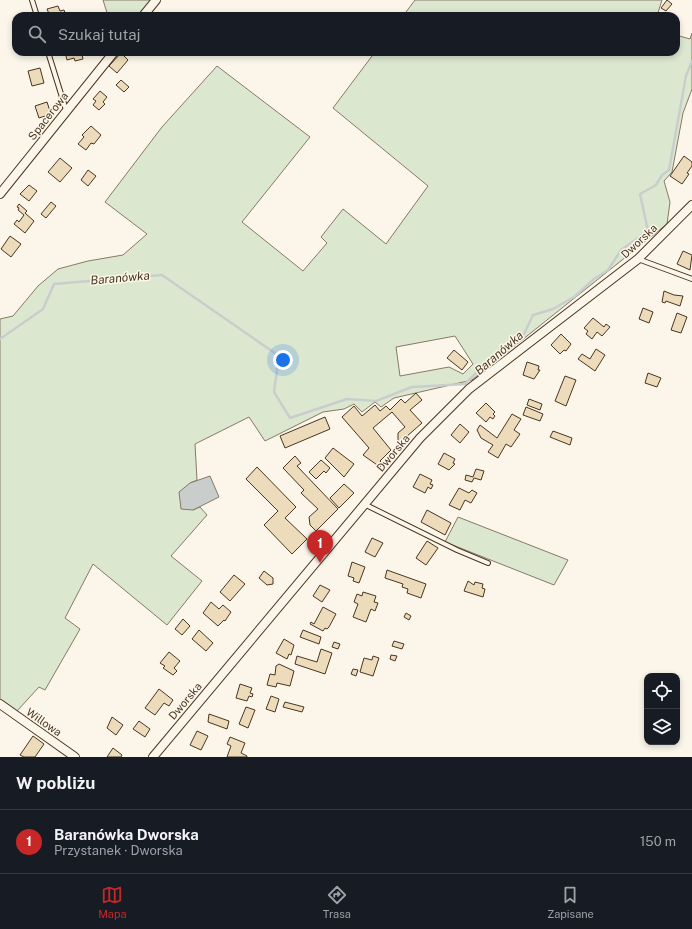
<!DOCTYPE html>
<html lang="pl">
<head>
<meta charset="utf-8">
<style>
	body { margin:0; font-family:"Public Sans",sans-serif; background:#20242c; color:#f1f3f6 }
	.controls { position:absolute; right:12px; bottom:12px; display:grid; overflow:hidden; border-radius:8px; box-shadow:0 2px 6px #0003 }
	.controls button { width:36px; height:36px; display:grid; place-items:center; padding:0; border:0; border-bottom:1px solid #363941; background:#171b24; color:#f1f3f6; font:20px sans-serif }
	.you { position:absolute; left:283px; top:360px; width:14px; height:14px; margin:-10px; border:3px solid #fff; border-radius:50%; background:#1a73e8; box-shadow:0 0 0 6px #1a73e833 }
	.badge { display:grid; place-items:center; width:26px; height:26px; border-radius:50%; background:#c62828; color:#fff; font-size:13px; font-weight:700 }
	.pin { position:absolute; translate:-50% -33px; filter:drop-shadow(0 1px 2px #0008) }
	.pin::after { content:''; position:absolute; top:21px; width:14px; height:12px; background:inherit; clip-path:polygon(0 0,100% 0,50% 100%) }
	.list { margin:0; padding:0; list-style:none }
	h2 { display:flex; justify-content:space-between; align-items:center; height:52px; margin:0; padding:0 16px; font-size:17px }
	h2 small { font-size:13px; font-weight:400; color:#9ea1a6 }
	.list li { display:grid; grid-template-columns:26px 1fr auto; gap:12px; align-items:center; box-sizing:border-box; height:64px; padding:0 16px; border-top:1px solid #363941 }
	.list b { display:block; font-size:15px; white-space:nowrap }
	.list p { margin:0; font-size:13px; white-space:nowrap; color:#9ea1a6 }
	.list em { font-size:13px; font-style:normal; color:#9ea1a6 }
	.icon { flex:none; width:22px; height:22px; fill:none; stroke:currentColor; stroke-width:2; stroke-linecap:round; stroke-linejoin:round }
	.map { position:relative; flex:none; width:692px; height:757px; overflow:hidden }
	.search { position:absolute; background:#171b24; box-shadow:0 2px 6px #0003; left:12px; right:12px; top:12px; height:44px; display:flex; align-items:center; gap:10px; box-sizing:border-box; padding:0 14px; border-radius:12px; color:#9ea1a6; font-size:15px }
	.sheet { height:116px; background:#171b24 }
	nav { display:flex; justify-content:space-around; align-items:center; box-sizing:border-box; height:56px; border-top:1px solid #363941; background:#171b24; font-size:11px; color:#9ea1a6 }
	nav a { display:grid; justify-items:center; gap:2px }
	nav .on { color:#c62828 }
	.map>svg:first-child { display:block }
	.green { fill:#dce7d0; stroke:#887966; fill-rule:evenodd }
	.water { fill:#c9cecd; stroke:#887966 }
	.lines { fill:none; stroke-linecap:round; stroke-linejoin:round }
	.stream { stroke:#c9cecd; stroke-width:2.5 }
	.building { fill:#ecdcbc; stroke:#4a3520 }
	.lane-casing { stroke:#4a3520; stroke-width:6 }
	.street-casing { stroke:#4a3520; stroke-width:10 }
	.lane { stroke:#fbf6e9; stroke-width:4 }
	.street { stroke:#fbf6e9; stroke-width:8 }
	.labels { text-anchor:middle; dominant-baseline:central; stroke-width:3; stroke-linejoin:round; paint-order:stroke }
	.street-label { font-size:11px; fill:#4a3520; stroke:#fbf6e9 }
	.water-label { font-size:12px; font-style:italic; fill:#4a3520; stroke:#fbf6e9 }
</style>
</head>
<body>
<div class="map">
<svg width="692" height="757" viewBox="0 0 692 757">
	<rect width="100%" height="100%" fill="#fbf6e9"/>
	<!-- green -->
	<g class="green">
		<polygon points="103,0 152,0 139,16 108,16"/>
		<polygon points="415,0 662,0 657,16 403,16"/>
		<path d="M 692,33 L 692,89 L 683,113 L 672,172 L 664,181 L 670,202 L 667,224 L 472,380 L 394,398 L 381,407 L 375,402 L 362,412 L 354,404 L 344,409 L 323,412 L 265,441 L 249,417 L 195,444 L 197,480 L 190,483 L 193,510 L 200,507 L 207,515 L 171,556 L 202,581 L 167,625 L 93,564 L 65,618 L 80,629 L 45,690 L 39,687 L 17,711 L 0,700 L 0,319 L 13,316 L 38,286 L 58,269 L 88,261 L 123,255 L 147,234 L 105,202 L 162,127 L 217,66 L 310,137 L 242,222 L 303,271 L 327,243 L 321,237 L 343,209 L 386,244 L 428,186 L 333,108 L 375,52 L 676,52 L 676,35 L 690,39 ZM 455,336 L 473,364 L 463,374 L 449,367 L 400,376 L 396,347 Z"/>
		<polygon points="458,517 568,560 554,585 445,542"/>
	</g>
	<!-- water -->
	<polygon class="water" points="210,476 219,497 193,510 181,509 179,492 190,483"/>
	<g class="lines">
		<!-- stream -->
		<polyline class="stream" points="0,339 43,309 54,284 162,275 279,356 274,392 290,418 347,399 376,401 412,387 465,384 498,351 524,334 533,315 553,309 574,297 594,279 608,270 621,250 648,231 640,194 656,185 662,175 669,170 686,76 692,61"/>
	</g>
	<!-- building -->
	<g class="building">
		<polygon points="667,0 672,4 666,11 661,8"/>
		<polygon points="58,6 60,11 64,10 66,16 50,16 47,9"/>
		<polygon points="16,28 16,39 13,30"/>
		<polygon points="65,52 85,52 85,54 82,55 83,59 75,61 74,58 67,60"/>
		<polygon points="121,53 128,60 117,73 109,66"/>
		<polygon points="40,68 44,83 32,86 28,71"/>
		<polygon points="121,80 129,87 124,92 116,85"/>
		<polygon points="100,91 107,97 103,102 105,104 99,110 93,105 96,101 93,99"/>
		<polygon points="47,102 51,114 39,118 35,106"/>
		<polygon points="91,126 101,135 94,144 91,143 86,150 78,144 84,137 82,135"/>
		<polygon points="684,156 692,162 692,166 687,173 689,174 682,184 670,176"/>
		<polygon points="60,158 72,168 60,182 48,172"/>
		<polygon points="88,170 96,176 88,186 81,180"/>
		<polygon points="29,185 37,191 29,201 20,194"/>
		<polygon points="51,202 56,206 46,218 41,214"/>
		<polygon points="19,204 27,211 25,213 34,221 25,233 14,224 17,220 19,222 24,215 18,210 19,208 17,207"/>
		<polygon points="10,236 21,244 11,257 1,249"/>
		<polygon points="683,251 692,255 690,270 677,264"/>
		<polygon points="664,291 674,295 683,296 680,306 666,301 665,303 662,302"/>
		<polygon points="643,308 653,312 649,323 639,319"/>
		<polygon points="677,313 687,317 681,333 671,330"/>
		<polygon points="593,318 604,327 606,324 610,327 602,336 597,332 592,339 586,334 588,331 584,328"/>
		<polygon points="561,334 571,344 566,351 564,350 560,354 551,345"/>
		<polygon points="596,349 605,355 595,371 578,359 582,354 590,359"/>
		<polygon points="454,350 468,362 462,370 447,358"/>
		<polygon points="527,362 539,366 538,370 540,370 534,379 523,375"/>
		<polygon points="648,373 661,378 657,387 645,383"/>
		<polygon points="565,376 576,380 566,406 555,401"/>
		<polygon points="416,393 422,400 410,410 422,423 398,444 398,433 405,427 392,412 373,428 391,450 380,461 383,464 380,467 363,455 369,448 342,417 354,406 362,416 375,405 380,411 386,406 390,410 401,399 405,403"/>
		<polygon points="529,399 542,404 540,410 527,405"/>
		<polygon points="486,403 495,412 493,414 495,416 493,419 490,417 486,422 476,413"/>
		<polygon points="526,407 543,414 540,421 523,415"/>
		<polygon points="512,414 521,419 514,430 520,434 511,447 506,444 498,458 488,452 493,445 481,438 477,430 480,425 497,438"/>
		<polygon points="325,417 330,429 285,448 280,436"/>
		<polygon points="460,424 469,432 460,443 451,435"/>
		<polygon points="553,431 572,438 570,445 550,437"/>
		<polygon points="333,448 354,464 344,477 325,458"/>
		<polygon points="444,453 455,459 453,463 455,464 449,470 438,464"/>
		<polygon points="295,456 301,463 297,466 338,509 316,531 310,525 309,517 318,509 301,493 304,490 283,468"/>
		<polygon points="321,460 330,468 326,473 324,471 316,479 309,472"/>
		<polygon points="257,467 296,507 285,518 307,539 292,554 264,525 278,511 246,479"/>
		<polygon points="476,469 484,471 481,480 474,478 472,482 465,480 466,475 473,477"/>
		<polygon points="420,474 432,480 430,484 433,485 431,489 428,487 425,493 413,487"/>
		<polygon points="344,484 354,493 339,508 330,498"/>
		<polygon points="459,488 469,493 472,490 477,493 471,503 465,500 460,510 449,505"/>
		<polygon points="427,510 451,523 445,535 421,522"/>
		<polygon points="372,538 383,543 375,557 365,552"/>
		<polygon points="427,541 438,548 426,565 416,558"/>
		<polygon points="352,562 365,567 359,583 353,581 354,578 348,576"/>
		<polygon points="387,570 426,584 421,598 407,593 408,589 402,587 403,584 385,578"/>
		<polygon points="264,571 273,578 273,584 267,585 259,578"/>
		<polygon points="234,575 245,584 230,601 220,592"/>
		<polygon points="468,581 474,585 475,582 483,584 482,588 485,589 483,597 464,591"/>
		<polygon points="320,585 330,590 322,602 313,596"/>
		<polygon points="363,592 376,596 374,602 378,603 375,611 371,609 366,622 353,617 358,604 354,602 357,594 362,596"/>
		<polygon points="211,602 219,609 223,605 231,612 225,621 224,620 218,626 203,613"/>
		<polygon points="323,607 336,614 329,627 327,629 325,628 323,631 310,624 311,622 314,624"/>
		<polygon points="406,613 411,616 409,620 404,617"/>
		<polygon points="183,619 190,626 182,635 175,629"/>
		<polygon points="199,630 213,643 206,651 192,639"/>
		<polygon points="303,630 321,637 319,644 300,637"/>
		<polygon points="284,639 294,645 291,655 289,654 287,659 276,653"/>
		<polygon points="394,641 404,644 402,649 392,646"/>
		<polygon points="334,642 340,644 338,649 332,647"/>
		<polygon points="321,649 332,653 325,674 295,664 297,656 317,662"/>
		<polygon points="169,652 180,661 174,668 177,671 173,675 163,668 165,666 160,663"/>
		<polygon points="391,655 397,656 395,661 390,659"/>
		<polygon points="373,656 379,658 373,676 360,672 364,658 372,660"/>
		<polygon points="279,664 294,671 290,686 277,683 276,687 267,685 270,674 275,675 276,666"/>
		<polygon points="353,669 358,670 356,676 351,674"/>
		<polygon points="240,684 252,688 250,693 253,694 252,697 249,696 247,701 236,698"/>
		<polygon points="159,689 173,700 169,706 164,703 155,715 145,708"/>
		<polygon points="271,696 279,699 275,712 266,709"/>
		<polygon points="285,702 304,707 302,712 283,707"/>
		<polygon points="246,707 255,710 248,728 239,724"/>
		<polygon points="209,714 229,721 227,729 208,722"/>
		<polygon points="112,717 123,725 116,735 107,728"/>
		<polygon points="139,721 150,729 145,737 133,729"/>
		<polygon points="197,731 208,736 201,750 190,745"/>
		<polygon points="33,736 44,744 35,757 24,757 20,755"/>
		<polygon points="230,737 245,743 241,753 247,756 247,757 227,757 231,746 227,744"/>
		<polygon points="113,748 122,755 121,757 107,757"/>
	</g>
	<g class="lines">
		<!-- lane casing -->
		<g class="lane-casing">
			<g id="lane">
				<polyline points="32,0 37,16"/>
				<polyline points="48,52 66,110"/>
				<polyline points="638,259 692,279"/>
				<polyline points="364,504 457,550 488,563"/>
			</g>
		</g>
		<!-- street casing -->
		<g class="street-casing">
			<g id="street">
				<polyline points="143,16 156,0"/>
				<polyline points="0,194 114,52"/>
				<polyline points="0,704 75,757"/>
				<polyline points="153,757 420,438 469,389 638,259 692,205"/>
			</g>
		</g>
		<!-- lane -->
		<use href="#lane" class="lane"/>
		<!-- street -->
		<use href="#street" class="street"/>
	</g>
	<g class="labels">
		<!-- street labels -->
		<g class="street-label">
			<text transform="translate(48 116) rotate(-52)">Spacerowa</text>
			<text transform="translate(639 241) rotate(-43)">Dworska</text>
			<text transform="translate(393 453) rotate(-50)">Dworska</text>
			<text transform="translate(185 701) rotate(-50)">Dworska</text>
			<text transform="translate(44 722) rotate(35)">Willowa</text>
		</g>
		<!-- water labels -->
		<g class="water-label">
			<text transform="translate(120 278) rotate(-5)">Baranówka</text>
			<text transform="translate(499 353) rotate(-41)">Baranówka</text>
		</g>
	</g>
</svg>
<div class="controls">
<button><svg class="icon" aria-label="locate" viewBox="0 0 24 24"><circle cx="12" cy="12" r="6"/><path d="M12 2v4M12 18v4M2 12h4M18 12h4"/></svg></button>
<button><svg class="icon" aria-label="layers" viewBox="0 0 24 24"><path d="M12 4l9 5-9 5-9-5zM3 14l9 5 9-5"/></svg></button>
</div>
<div class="you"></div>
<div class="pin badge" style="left:320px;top:563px">1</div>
<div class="search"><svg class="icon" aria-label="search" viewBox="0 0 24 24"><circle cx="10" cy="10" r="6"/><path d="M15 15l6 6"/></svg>Szukaj tutaj</div>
</div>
<section class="sheet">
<h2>W pobliżu<small></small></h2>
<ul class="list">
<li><span class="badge">1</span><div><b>Baranówka Dworska</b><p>Przystanek · Dworska</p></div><em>150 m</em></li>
</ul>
</section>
<nav>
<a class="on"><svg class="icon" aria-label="map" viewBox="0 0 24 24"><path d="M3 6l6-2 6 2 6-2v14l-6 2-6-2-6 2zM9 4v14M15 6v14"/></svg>Mapa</a>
<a><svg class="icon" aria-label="directions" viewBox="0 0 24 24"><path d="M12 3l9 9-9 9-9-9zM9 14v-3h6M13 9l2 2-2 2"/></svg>Trasa</a>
<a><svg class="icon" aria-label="saved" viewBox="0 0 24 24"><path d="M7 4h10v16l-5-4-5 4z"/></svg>Zapisane</a>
</nav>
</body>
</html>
